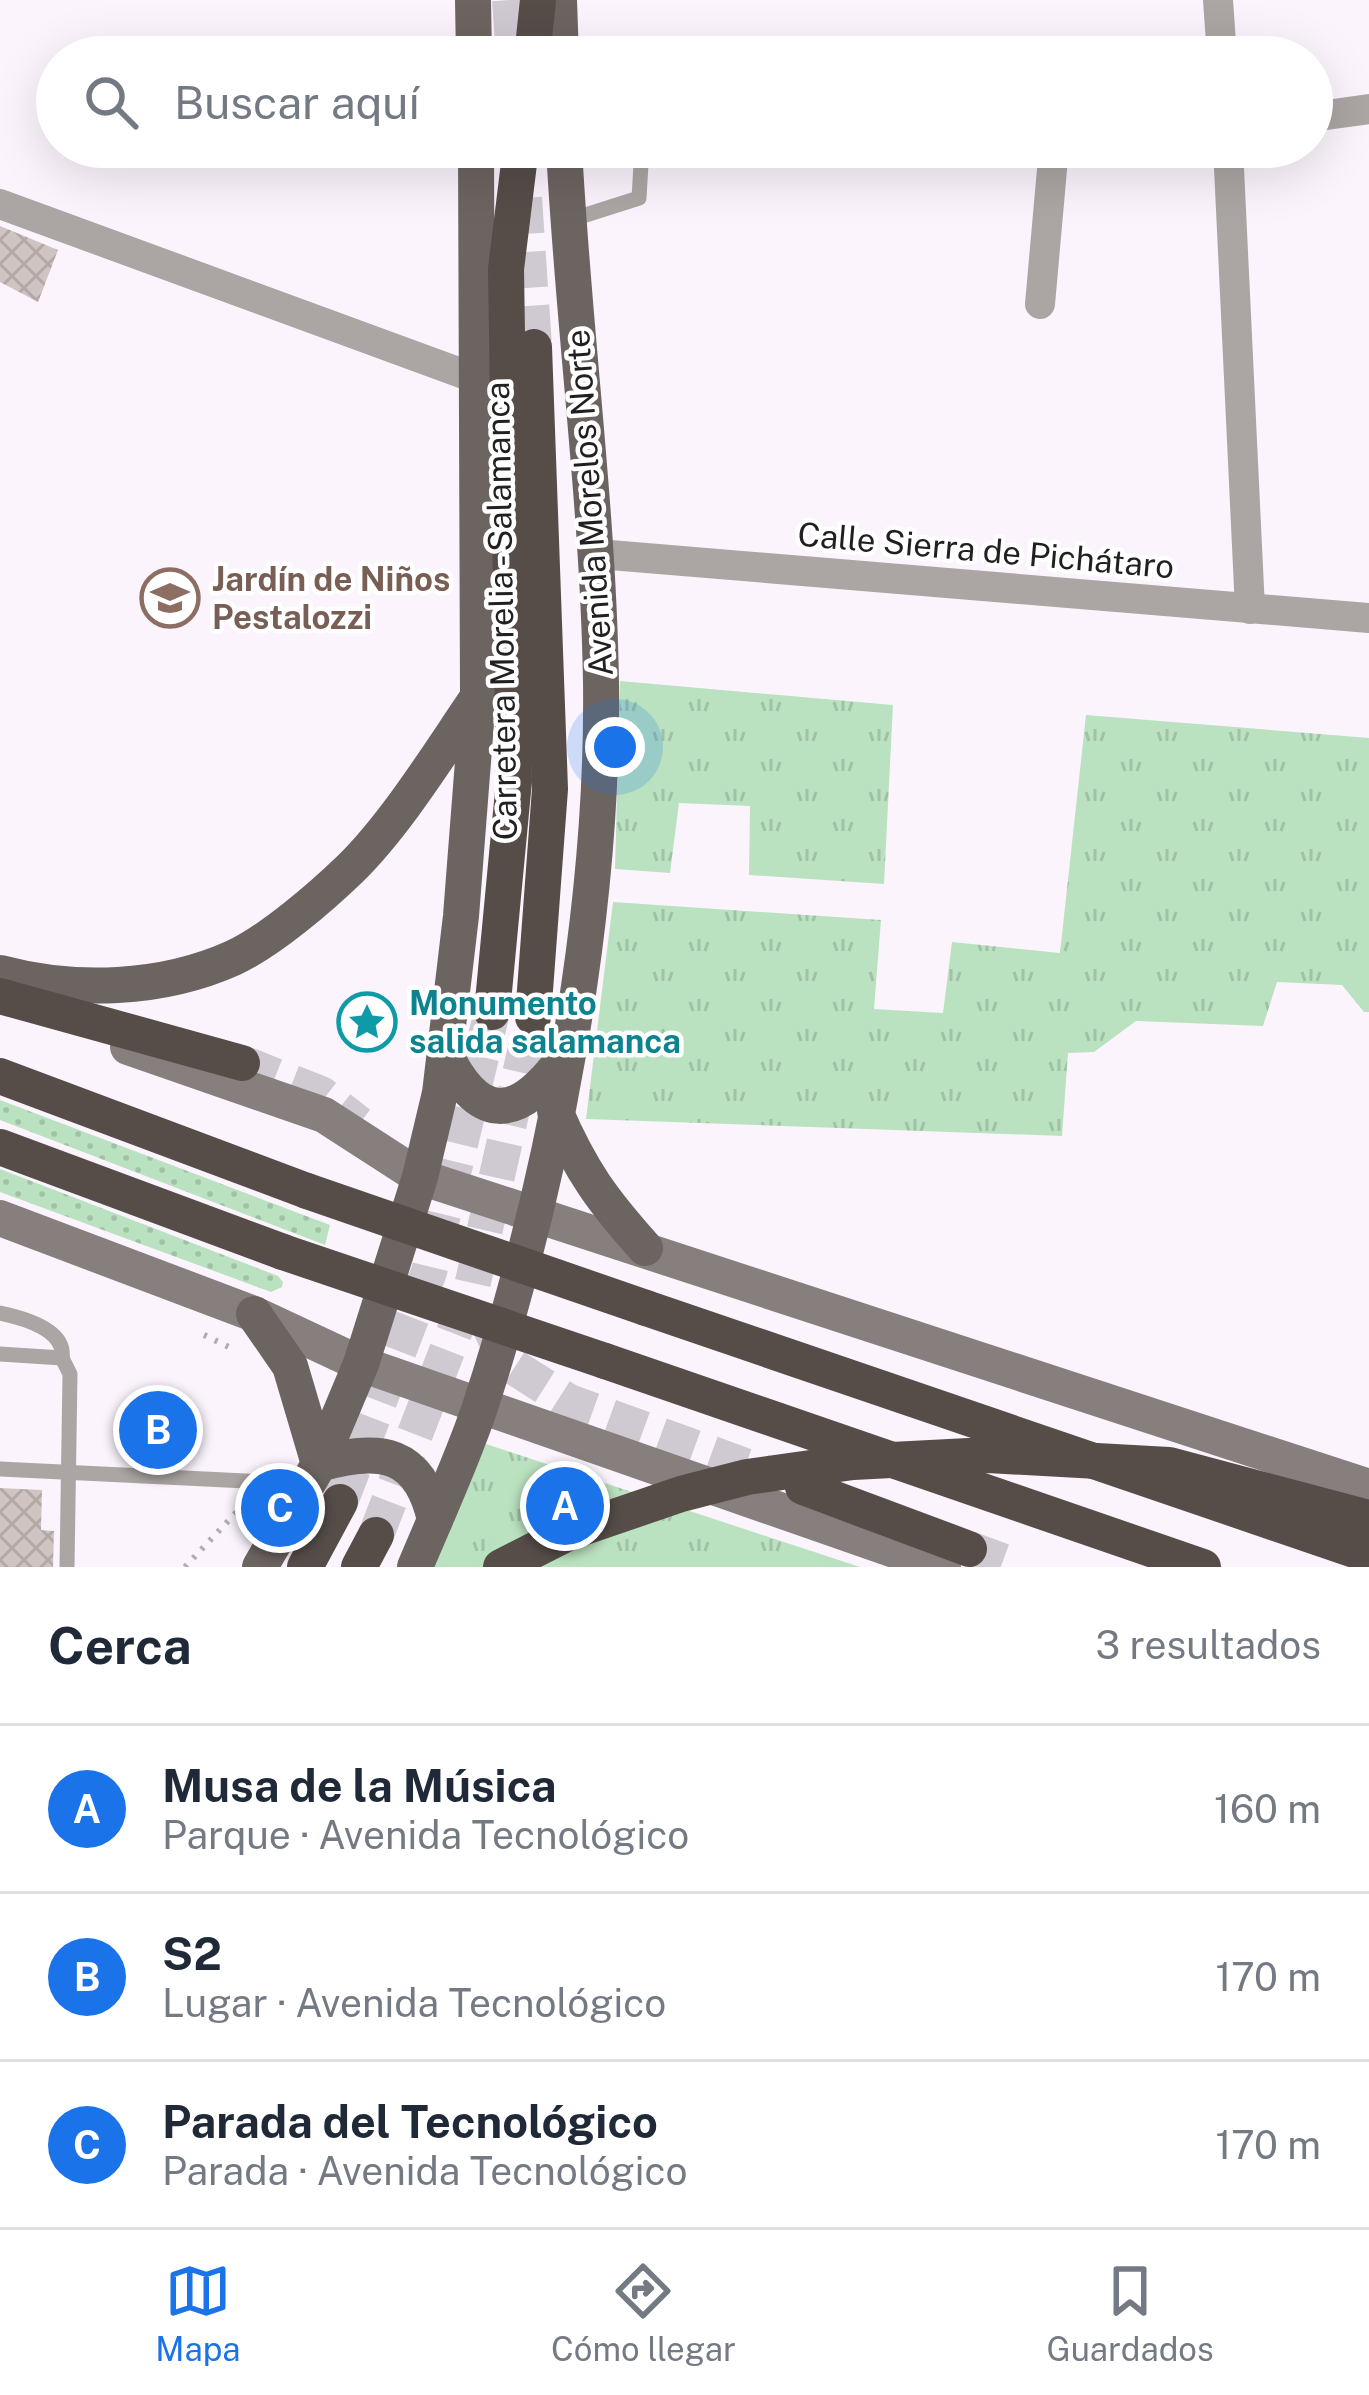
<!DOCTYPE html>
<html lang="es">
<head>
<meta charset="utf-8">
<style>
	body { margin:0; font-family:"Public Sans",sans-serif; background:#f2f2f3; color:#1f2937 }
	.you { position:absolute; left:615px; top:747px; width:42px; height:42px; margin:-30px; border:9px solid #fff; border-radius:50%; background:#1a73e8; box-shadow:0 0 0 18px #1a73e833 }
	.badge { display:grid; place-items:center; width:78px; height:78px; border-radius:50%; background:#1a73e8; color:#fff; font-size:39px; font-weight:700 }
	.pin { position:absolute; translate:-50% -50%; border:6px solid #fff; box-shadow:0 3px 12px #0006 }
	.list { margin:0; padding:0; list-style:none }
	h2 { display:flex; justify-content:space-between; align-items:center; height:156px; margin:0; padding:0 48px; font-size:51px }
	h2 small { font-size:39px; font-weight:400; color:#747a83 }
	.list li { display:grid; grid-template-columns:78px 1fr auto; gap:36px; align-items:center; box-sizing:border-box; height:168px; padding:0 48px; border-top:3px solid #e0e1e3 }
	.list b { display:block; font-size:45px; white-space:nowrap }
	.list p { margin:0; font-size:39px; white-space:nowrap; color:#747a83 }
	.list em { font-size:39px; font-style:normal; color:#747a83 }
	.icon { flex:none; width:66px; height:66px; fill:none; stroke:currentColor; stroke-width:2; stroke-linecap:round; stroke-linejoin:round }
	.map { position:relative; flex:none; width:1369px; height:1567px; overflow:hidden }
	.search { position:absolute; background:#fff; box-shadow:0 12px 48px #0002; left:36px; right:36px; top:36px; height:132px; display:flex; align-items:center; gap:30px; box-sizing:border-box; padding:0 42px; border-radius:66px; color:#747a83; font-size:45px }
	.sheet { height:660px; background:#fff }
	nav { display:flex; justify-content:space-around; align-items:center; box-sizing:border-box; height:168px; border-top:3px solid #e0e1e3; background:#fff; font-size:33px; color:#747a83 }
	nav a { display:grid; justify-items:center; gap:6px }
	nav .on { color:#1a73e8 }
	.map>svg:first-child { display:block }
	.grass { fill:url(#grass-dots) }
	.park { fill:url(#park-tufts) }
	.garden { fill:#bae2c0 }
	.building { fill:url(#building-cross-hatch) }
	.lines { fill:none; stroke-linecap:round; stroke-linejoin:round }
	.highway-tunnel { stroke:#cfc9d1; stroke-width:36; stroke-dasharray:36 18; stroke-linecap:butt }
	.path { stroke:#b1acb3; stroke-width:6; stroke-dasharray:3 9; stroke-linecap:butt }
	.lane { stroke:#aba6a4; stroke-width:15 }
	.street { stroke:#aba6a4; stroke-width:30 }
	.secondary { stroke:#867f7d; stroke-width:36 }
	.primary { stroke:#6c6461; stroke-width:36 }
	.highway { stroke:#564d49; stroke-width:36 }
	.highway-bridge { stroke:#564d49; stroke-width:36 }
	.labels { text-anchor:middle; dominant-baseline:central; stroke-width:9; stroke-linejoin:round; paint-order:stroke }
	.street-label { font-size:33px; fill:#211f22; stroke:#fff }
	.education-label { font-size:33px; font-weight:bold; fill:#785e54; stroke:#fff; text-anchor:start }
	.culture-label { font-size:33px; font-weight:bold; fill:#0d838f; stroke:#fff; text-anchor:start }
</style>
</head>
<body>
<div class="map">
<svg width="1369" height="1567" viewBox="0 0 1369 1567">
	<defs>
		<pattern id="grass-dots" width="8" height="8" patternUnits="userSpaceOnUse" patternTransform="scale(3)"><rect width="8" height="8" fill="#bae2c0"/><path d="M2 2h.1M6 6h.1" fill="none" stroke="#a0c1a5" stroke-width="1.8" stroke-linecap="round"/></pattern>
		<pattern id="park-tufts" width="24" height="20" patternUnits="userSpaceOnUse" patternTransform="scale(3)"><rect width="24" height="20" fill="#bae2c0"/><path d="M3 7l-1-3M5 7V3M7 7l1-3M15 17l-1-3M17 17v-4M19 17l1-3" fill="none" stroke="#a0c1a5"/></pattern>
		<pattern id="building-cross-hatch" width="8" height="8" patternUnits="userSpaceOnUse" patternTransform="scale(3)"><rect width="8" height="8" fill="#d0c4c2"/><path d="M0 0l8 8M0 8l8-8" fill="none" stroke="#b2a8a6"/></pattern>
	</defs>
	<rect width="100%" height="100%" fill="#fbf4fd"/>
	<!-- grass -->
	<g class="grass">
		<polygon points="0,1100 330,1225 325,1245 0,1120"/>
		<polygon points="0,1169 278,1276 283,1282 282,1287 271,1292 0,1192"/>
	</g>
	<!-- park -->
	<g class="park">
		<polygon points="620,681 893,705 884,884 749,875 750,806 679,803 670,873 615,869"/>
		<polygon points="1086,715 1369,738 1369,1012 1364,1012 1342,985 1277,982 1263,1026 1136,1021 1094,1052 1068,1053 1062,1136 586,1119 613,902 881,920 874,1009 943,1013 952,942 1060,953"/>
		<polygon points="486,1444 860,1567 428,1567"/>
	</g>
	<!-- garden -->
	<polygon class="garden" points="496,1529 629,1567 480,1567"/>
	<!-- building -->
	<g class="building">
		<polygon points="0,226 58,250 38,302 0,282"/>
		<polygon points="135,1412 180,1412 181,1448 135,1449"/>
		<polygon points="0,1488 42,1490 41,1530 54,1531 53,1567 0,1567"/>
	</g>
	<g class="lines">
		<!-- highway-tunnel -->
		<g class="highway-tunnel">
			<polyline points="510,0 514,57"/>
			<polyline points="524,198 534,347"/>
			<polyline points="242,1063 321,1094 359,1124"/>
			<polyline points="488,1322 506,1362 569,1402 778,1478"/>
			<polyline points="340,1502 429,1272 492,1012"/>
			<polyline points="376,1535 472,1286 533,1017"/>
			<polyline points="969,1549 1018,1567"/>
		</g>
		<!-- path -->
		<g class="path">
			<polyline points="204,1335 235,1350"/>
			<polyline points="185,1567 244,1504"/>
		</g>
		<!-- lane -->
		<g class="lane">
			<polyline points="570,220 639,198 642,147"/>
			<path d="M 0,1313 C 24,1318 66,1330 62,1358 L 0,1354"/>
			<polyline points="62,1358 70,1374 67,1567"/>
			<polyline points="0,1469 308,1484"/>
		</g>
		<!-- street -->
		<g class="street">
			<polyline points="1218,0 1222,57"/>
			<polyline points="1312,117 1369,109"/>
			<polyline points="1228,147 1250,609"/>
			<polyline points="0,204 480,380"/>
			<polyline points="1040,304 1054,147"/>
			<polyline points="598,554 1369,618"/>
		</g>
		<!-- secondary -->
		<g class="secondary">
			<polyline points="128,1047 324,1115 420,1177 1369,1487"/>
			<polyline points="0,1218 254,1314 361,1364 943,1567"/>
		</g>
		<!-- primary -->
		<g class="primary">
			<polyline points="473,0 474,57"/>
			<polyline points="559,0 561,57"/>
			<path d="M 0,973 C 75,993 162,990 233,958 C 270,941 321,897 350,869 C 396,824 439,754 476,700"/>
			<path d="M 445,1054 C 482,1128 520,1117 564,1058"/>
			<path d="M 555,1111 C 581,1171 602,1200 645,1248"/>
			<path d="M 254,1314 L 290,1366 L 319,1464 C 380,1446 420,1452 435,1520"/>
			<polyline points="260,1567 319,1464 361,1364 420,1177 440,1093 461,916 478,697 476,147"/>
			<path d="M 415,1567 C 437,1514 462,1461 480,1407 C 553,1184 604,917 601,682 C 598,503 573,326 564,147"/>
		</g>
		<!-- highway -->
		<g class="highway">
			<polyline points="532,57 538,0"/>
			<polyline points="0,996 242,1063"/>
			<polyline points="492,1012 514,781 506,269 521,147"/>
			<polyline points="533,1017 550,789 534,347"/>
			<polyline points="0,1076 307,1191"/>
			<polyline points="0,1147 283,1252"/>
			<polyline points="646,1308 1369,1555"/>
			<polyline points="605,1361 1203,1567"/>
			<polyline points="803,1487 969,1549"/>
			<polyline points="305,1567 340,1502"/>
			<polyline points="359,1567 376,1535"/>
		</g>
		<!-- highway-bridge -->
		<g class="highway-bridge">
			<polyline points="307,1191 646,1308"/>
			<polyline points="283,1252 605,1361"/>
			<polyline points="501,1567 570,1532 681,1494 747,1477 853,1462 988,1455 1169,1465 1369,1518"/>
		</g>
	</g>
	<!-- icons -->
	<defs>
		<g id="school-ring" transform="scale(3)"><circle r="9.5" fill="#fff" stroke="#8d6e63" stroke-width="1.5"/><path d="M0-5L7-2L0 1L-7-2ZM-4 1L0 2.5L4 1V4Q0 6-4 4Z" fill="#8d6e63"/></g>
		<g id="sight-ring" transform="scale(3)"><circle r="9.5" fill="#fff" stroke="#0f9aa8" stroke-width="1.5"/><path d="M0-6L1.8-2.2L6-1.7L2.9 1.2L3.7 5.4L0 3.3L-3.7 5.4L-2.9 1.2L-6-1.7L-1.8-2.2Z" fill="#0f9aa8"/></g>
	</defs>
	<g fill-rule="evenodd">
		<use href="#school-ring" x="170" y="598"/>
		<use href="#sight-ring" x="367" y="1022"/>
	</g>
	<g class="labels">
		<!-- street labels -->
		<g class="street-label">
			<text transform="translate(589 503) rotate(-94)">Avenida Morelos Norte</text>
			<text transform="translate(986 550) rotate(5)">Calle Sierra de Pichátaro</text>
			<text transform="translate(501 611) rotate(-91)">Carretera Morelia - Salamanca</text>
		</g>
		<!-- education labels -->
		<g class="education-label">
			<text x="212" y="579">Jardín de Niños<tspan x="212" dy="38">Pestalozzi</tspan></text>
		</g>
		<!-- culture labels -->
		<g class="culture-label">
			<text x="409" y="1003">Monumento<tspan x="409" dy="38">salida salamanca</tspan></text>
		</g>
	</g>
</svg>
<div class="you"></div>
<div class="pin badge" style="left:565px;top:1506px">A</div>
<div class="pin badge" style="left:158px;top:1430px">B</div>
<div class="pin badge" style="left:280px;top:1508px">C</div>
<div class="search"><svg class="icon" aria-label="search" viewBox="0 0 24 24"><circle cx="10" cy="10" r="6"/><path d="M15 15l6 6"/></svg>Buscar aquí</div>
</div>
<section class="sheet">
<h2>Cerca<small>3 resultados</small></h2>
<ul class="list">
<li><span class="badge">A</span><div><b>Musa de la Música</b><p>Parque · Avenida Tecnológico</p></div><em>160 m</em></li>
<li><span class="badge">B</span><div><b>S2</b><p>Lugar · Avenida Tecnológico</p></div><em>170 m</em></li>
<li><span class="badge">C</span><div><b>Parada del Tecnológico</b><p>Parada · Avenida Tecnológico</p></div><em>170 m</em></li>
</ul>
</section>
<nav>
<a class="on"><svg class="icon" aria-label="map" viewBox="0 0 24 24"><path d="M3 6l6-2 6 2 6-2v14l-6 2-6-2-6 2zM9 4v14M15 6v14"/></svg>Mapa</a>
<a><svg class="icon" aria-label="directions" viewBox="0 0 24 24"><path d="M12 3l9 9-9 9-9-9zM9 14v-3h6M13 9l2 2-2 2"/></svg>Cómo llegar</a>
<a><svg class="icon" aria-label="saved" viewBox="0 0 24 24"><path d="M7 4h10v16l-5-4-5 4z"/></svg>Guardados</a>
</nav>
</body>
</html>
